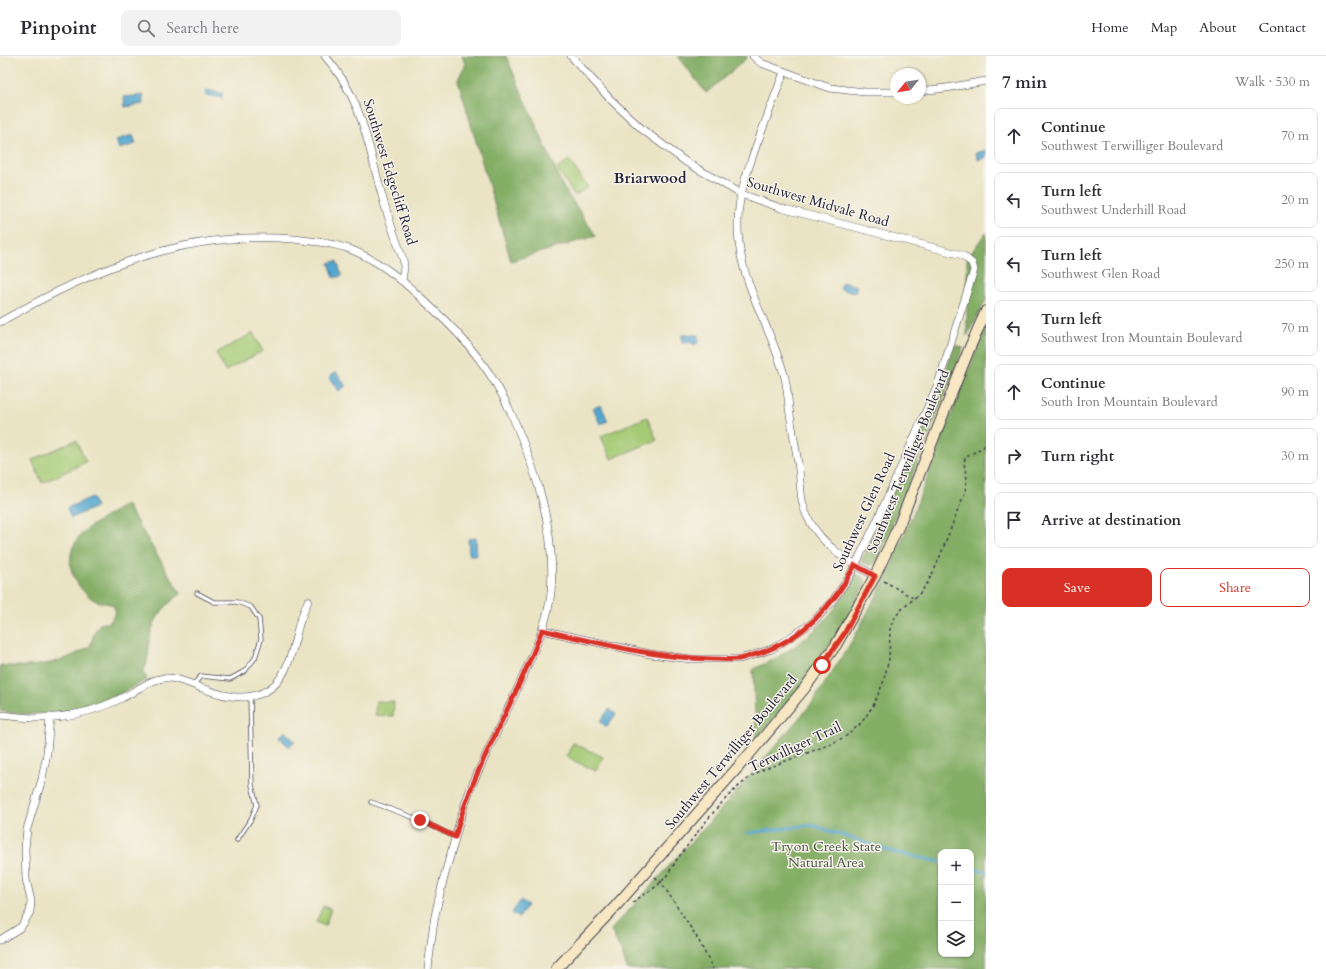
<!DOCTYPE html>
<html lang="en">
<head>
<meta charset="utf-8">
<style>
	body { margin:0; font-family:Cardo,serif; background:#f2f2f3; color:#2b2b33 }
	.controls { position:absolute; right:12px; bottom:12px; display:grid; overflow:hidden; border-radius:8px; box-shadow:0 1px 3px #0004 }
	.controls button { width:36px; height:36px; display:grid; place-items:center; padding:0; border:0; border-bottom:1px solid #e1e1e2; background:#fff; color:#2b2b33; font:20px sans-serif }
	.compass { position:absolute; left:890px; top:12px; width:36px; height:36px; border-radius:50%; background:#fff; box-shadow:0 1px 3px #0004; rotate:240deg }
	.stop { position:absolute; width:12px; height:12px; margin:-9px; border:3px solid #d93025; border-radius:50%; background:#fff }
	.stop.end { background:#d93025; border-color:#fff; box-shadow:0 1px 4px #0008 }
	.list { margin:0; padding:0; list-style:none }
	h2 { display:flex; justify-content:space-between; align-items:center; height:52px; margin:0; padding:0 16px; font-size:17px }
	h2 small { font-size:13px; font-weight:400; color:#7c7c81 }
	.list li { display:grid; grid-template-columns:26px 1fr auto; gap:12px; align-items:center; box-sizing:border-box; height:56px; margin:0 8px 8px; padding:0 8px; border:1px solid #e1e1e2; border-radius:8px }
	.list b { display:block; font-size:15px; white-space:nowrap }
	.list p { margin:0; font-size:13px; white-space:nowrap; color:#7c7c81 }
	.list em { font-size:13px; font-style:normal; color:#7c7c81 }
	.actions { display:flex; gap:8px; padding:12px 16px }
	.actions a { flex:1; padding:9px 0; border:1px solid #d93025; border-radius:8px; text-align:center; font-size:14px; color:#d93025 }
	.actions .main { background:#d93025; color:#fff }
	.icon { flex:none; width:22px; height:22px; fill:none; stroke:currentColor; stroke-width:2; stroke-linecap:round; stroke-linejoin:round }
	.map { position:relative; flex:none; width:986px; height:913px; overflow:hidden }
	header { display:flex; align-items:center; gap:24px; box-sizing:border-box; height:56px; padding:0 20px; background:#fff; border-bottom:1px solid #e1e1e2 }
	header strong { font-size:19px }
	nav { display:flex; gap:22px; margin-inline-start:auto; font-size:14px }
	.search { width:280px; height:36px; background:#f2f2f3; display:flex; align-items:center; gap:10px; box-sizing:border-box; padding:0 14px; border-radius:8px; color:#7c7c81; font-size:15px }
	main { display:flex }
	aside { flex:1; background:#fff }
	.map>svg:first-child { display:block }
	.green { fill:#a5ca74; stroke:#647658 }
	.forest { fill:#84ae66; stroke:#536850; fill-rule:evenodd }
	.water { fill:#53a6ce; stroke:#3a6484 }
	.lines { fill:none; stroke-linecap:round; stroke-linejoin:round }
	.stream { stroke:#53a6ce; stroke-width:3 }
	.lane-casing { stroke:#403f50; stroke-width:5 }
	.street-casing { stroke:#403f50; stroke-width:8 }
	.secondary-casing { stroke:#403f50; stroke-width:12 }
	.path { stroke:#403f50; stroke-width:1.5; stroke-dasharray:3 3; stroke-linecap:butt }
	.lane { stroke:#fff; stroke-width:3.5 }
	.street { stroke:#fff; stroke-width:7 }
	.secondary { stroke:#f7e8c3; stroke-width:10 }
	.route { stroke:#d93025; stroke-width:5 }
	.labels { text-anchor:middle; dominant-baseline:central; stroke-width:3; stroke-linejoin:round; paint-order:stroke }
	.street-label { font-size:14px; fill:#22223b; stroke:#f7f3e8 }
	.park-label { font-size:14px; fill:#49544c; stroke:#f7f3e8 }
	.neighbourhood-label { font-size:15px; font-weight:bold; fill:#22223b; stroke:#f7f3e8 }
</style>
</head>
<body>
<header>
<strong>Pinpoint</strong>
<div class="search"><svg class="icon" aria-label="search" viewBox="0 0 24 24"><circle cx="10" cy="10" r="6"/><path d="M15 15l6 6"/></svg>Search here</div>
<nav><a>Home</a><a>Map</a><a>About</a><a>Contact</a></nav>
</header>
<main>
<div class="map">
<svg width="986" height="913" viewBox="0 0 986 913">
	<rect width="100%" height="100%" fill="#f7f3e8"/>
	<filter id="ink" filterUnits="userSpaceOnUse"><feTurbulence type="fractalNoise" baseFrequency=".025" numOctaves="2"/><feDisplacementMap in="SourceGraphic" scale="8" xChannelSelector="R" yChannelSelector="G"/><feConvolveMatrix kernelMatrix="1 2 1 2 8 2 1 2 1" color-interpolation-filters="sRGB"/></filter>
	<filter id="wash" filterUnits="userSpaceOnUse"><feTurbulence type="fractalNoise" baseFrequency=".012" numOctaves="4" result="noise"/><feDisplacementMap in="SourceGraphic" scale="16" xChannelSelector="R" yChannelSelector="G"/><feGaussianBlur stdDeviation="0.9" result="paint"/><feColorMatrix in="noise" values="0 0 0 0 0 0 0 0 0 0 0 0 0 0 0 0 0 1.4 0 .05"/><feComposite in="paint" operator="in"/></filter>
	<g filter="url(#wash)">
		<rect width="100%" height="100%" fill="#eae4c5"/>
		<!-- green -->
		<g class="green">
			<polygon points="569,104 588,131 575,140 557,113"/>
			<polygon points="253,277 263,295 225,315 216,297"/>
			<polygon points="647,361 657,384 611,403 601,380"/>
			<polygon points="76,384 86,406 42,427 32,404"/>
			<polygon points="376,645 394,646 393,660 375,659"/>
			<polygon points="573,687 603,701 596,715 566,701"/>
			<polygon points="323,850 331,853 325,870 316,866"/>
		</g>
		<!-- forest -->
		<g class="forest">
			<polygon points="462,0 506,0 563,131 596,180 511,205 458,24 465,8"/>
			<polygon points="678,0 747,0 747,2 706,37"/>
			<polygon points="986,176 986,244 967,280 967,203"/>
			<path d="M 986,269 L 986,913 L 627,913 L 622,897 L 611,874 L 731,742 L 812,647 L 852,585 L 885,524 L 913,458 ZM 941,796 L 971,796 L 971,898 L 941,898 Z"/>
			<polygon points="955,289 963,292 877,507 869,509 861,506 942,326"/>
			<path d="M 126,448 L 181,538 C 164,549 151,566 149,586 C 148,597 149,606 143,616 L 147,623 C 103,650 52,665 0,655 L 0,609 C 31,613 63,608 90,590 C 93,582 94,575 100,568 L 110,566 L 116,556 L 113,549 C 105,546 96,547 90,541 C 66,522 63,493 87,473 C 99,464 113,457 126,448 Z"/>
			<path d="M 856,518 L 864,522 L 866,526 L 843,570 L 817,607 L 791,643 L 756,683 L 753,613 C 787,599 819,576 840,545 C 846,536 851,527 856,518 Z"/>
		</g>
		<!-- water -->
		<g class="water">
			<polygon points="206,34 222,37 222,42 205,39"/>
			<polygon points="143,39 144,48 125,51 124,41"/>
			<polygon points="133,79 136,88 119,93 116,84"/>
			<polygon points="986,94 986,101 978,104 976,97"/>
			<polygon points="337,205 342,220 334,222 329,207"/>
			<polygon points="842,226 857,230 855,237 840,233"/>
			<polygon points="682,279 698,279 698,287 694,289 693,287 682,286"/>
			<polygon points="336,316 346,330 339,335 329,322"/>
			<polygon points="601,349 608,365 600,368 593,352"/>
			<polygon points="92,441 96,451 71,462 67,452"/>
			<polygon points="476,482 477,499 469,499 468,483"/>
			<polygon points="609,653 616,658 607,671 600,666"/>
			<polygon points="284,675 295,685 289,691 279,681"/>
			<polygon points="521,844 527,849 519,862 512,857"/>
		</g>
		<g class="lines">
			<!-- stream -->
			<g class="stream">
				<polyline points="748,777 812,769 893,796 941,806"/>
				<polyline points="971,813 986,816"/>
			</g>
		</g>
	</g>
	<g filter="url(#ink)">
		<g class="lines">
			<!-- lane casing -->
			<g class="lane-casing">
				<g id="lane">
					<polyline points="193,629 201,620 230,623 245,615 255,602 261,583 259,563 251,551 237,546 214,546 197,537"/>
					<polyline points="371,746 420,764 455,781"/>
					<polyline points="237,784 251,763 257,749 252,729 250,641"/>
				</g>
			</g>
			<!-- street casing -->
			<g class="street-casing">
				<g id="street">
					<path d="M 325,0 C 362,42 367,85 381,136 C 387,159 395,181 403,203 L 404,211 L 402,225"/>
					<polyline points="753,0 761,7 830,32 865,36 896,36"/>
					<path d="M 784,16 C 774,42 765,67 755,93 C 749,112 741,131 739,151 C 731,218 769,262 785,322 C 787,331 788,342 789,352 C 792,372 796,393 799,414 C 801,431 800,447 808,462 C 822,490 848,505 875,520"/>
					<polyline points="920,35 946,32 986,25"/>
					<path d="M 0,266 C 93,213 184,174 293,183 C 313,185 333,187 352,194 C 384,207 409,230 433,253 C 466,283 493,316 511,357 C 536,414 556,473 551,536 C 548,566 535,593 523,620 C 506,658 487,695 470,734 C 463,752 458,771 453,790 C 446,813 440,836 435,860 C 432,877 430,895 428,913"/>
					<polyline points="542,574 650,598 691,603 740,603 772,593 812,567 831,547 850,520 877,465 938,328 974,214 972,207 962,199 781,152 741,138 686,106 643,74 611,44 571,0"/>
					<path d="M 0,659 C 12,660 24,662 36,662 C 65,662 96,655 122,642 C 135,636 150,623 165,622 C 174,621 183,625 191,628 C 216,638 248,650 272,631 C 289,618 294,587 299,568 C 302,560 305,552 308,545"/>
					<polyline points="0,884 21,871 30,856 31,845 26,823 25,793 27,773 42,723 47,697 50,661"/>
				</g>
			</g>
			<!-- secondary casing -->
			<g class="secondary-casing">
				<polyline id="secondary" points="556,913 614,852 747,701 804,633 836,589 875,520 899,469 970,291 986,255"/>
			</g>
			<!-- path -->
			<g class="path">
				<polyline points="884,525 915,543"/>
				<polyline points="655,821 661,826 698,883 713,913"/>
				<path d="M 633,846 C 642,839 655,833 663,824 C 669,818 673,809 678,802 C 701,772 728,732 762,714 L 831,688 L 848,679 L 862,666 L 873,650 L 883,627 L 889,603 L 890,573 L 893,564 L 900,555 L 920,537 L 928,526 L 937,508 L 965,436 L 967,423 L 964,407 L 965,402 L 986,389"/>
			</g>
			<!-- lane -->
			<use href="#lane" class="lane"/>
			<!-- street -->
			<use href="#street" class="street"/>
			<!-- secondary -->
			<use href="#secondary" class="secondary"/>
		</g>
	</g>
	<g class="lines" filter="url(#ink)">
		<!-- route -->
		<path class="route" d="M 420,764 L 455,781 C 474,708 517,644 542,574 C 599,587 654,602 712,603 C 721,603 731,604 739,603 C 745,602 751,599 757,598 C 801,584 834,550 855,509 L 875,520 L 844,578 L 822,609"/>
	</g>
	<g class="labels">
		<!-- street labels -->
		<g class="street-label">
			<text transform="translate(390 116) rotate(73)">Southwest Edgecliff Road</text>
			<text transform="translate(818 146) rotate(16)">Southwest Midvale Road</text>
			<text transform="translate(908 405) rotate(-68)">Southwest Terwilliger Boulevard</text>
			<text transform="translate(864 456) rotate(-65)">Southwest Glen Road</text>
			<text transform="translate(795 691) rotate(-25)">Terwilliger Trail</text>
			<text transform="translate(731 696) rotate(-50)">Southwest Terwilliger Boulevard</text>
		</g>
		<!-- park labels -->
		<g class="park-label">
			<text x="826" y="790">Tryon Creek State<tspan x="826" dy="16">Natural Area</tspan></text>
		</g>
		<!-- neighbourhood labels -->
		<g class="neighbourhood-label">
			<text x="650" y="122">Briarwood</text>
		</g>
	</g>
</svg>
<div class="controls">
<button>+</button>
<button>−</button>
<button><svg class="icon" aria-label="layers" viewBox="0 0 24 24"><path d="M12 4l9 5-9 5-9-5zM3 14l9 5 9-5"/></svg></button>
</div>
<svg class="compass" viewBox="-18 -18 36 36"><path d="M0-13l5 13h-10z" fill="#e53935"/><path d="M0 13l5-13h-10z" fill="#7c7c81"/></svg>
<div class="stop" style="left:822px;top:609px"></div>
<div class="stop end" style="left:420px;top:764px"></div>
</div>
<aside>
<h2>7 min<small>Walk · 530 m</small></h2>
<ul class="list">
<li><svg class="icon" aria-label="ahead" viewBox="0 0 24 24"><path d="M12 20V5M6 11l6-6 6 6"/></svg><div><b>Continue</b><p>Southwest Terwilliger Boulevard</p></div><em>70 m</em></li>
<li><svg class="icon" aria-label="left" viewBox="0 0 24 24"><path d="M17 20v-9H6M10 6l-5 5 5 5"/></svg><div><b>Turn left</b><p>Southwest Underhill Road</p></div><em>20 m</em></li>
<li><svg class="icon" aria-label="left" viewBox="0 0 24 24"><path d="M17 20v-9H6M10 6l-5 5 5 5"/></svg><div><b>Turn left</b><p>Southwest Glen Road</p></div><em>250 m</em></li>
<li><svg class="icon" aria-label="left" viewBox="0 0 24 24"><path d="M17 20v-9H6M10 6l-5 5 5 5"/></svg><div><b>Turn left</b><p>Southwest Iron Mountain Boulevard</p></div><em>70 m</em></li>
<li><svg class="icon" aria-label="ahead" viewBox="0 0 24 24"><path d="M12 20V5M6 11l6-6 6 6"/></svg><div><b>Continue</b><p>South Iron Mountain Boulevard</p></div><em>90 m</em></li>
<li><svg class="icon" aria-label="right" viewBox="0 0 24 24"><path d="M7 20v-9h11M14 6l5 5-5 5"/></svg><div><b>Turn right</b></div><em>30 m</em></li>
<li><svg class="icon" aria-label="arrive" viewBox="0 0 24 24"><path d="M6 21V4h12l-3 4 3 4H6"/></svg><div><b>Arrive at destination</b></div></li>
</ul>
<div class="actions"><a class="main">Save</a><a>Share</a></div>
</aside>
</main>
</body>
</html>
